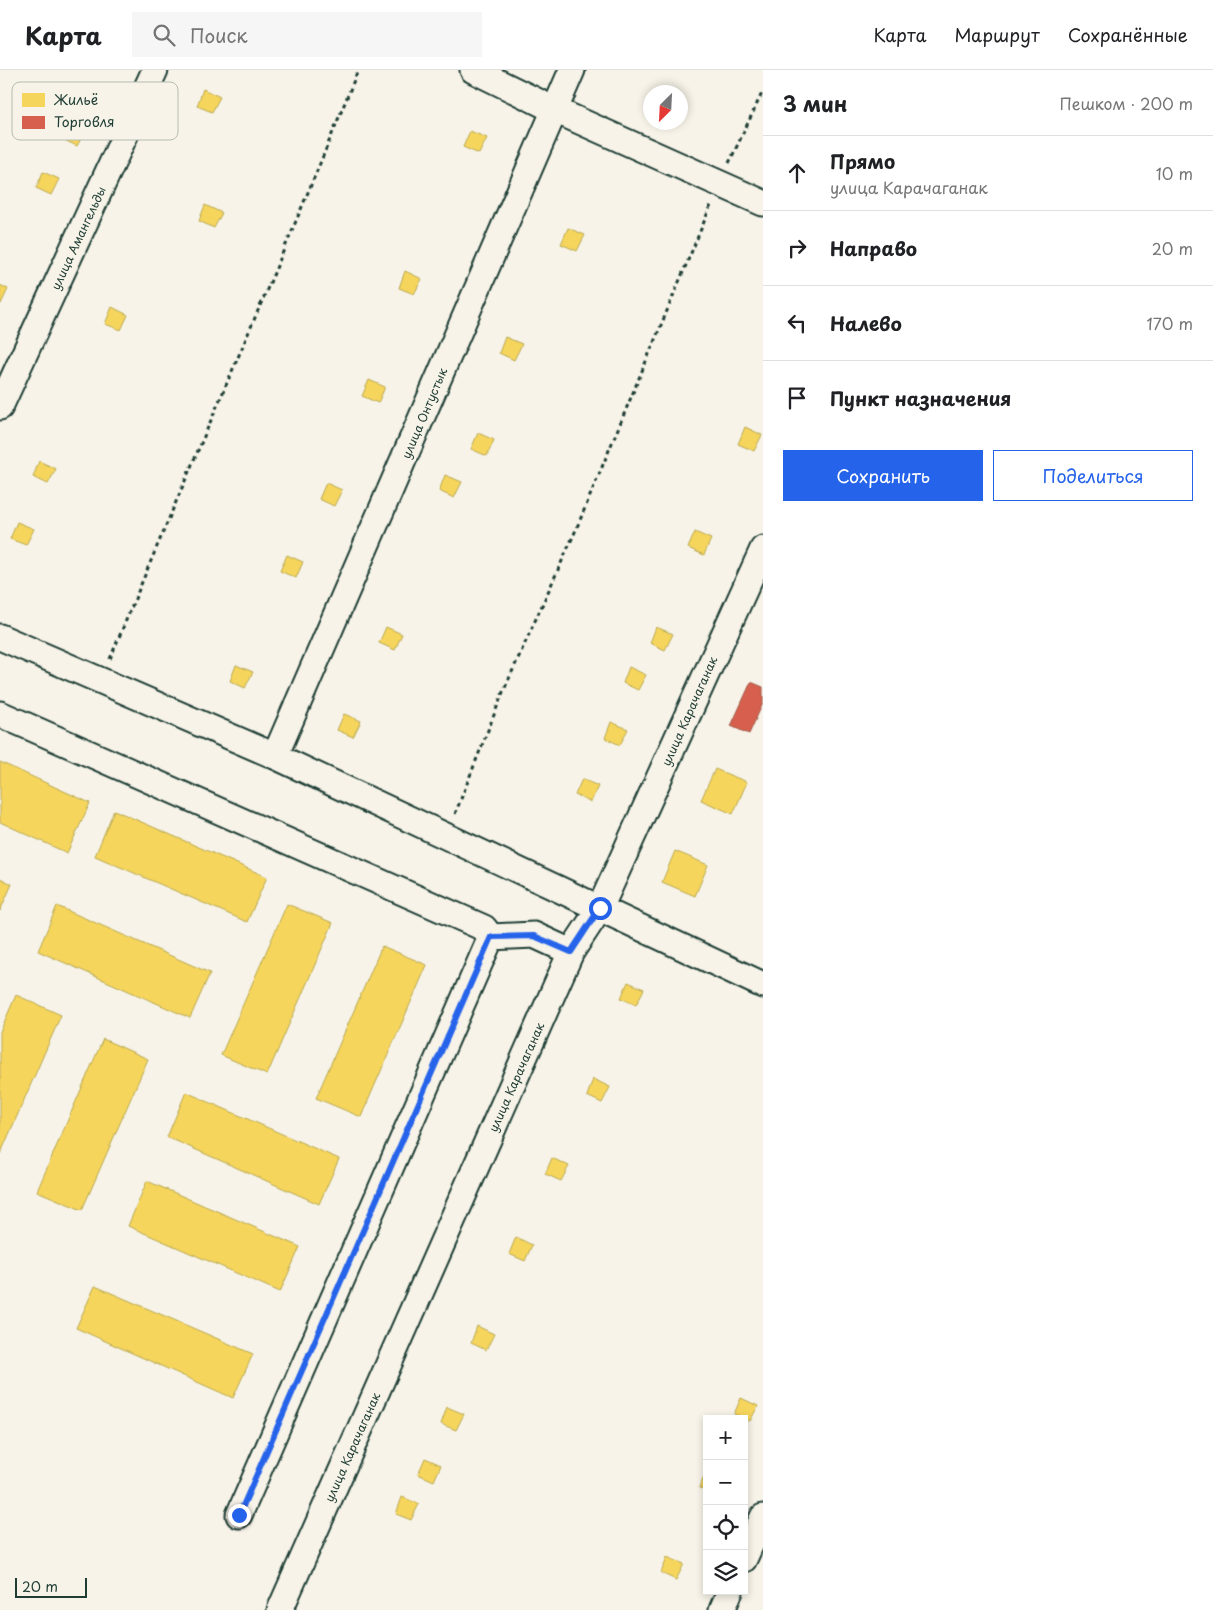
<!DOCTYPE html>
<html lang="ru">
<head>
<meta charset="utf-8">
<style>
	body { margin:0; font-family:"Playpen Sans",sans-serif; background:#f6f6f6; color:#202124 }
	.controls { position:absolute; right:15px; bottom:15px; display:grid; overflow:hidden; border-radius:0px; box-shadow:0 2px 8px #0003 }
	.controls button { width:45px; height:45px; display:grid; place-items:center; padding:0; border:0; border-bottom:1px solid #e0e0e0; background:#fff; color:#202124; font:25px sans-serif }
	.compass { position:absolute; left:643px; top:15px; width:45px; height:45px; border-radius:50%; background:#fff; box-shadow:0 2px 8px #0003; rotate:204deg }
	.scale { position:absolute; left:15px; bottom:12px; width:72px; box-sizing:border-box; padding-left:5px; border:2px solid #1f3d34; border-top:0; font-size:14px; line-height:18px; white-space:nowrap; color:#1f3d34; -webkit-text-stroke:4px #f7f3e8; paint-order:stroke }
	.stop { position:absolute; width:15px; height:15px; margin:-11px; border:4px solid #2563eb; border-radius:50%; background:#fff }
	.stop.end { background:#2563eb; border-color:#fff; box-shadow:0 1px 5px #0008 }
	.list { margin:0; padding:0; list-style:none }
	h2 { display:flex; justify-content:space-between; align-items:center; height:65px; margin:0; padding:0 20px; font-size:21px }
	h2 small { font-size:16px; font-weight:400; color:#757577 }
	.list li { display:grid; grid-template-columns:32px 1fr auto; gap:15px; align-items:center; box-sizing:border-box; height:75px; padding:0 20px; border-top:1px solid #e0e0e0 }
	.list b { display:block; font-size:19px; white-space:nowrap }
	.list p { margin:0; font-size:16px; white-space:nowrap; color:#757577 }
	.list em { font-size:16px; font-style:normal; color:#757577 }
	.actions { display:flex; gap:10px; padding:15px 20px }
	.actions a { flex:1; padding:11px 0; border:1px solid #2563eb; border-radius:0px; text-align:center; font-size:18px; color:#2563eb }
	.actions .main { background:#2563eb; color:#fff }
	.icon { flex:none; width:28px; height:28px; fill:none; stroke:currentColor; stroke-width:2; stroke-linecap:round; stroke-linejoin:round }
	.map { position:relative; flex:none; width:763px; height:1540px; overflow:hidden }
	header { display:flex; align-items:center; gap:30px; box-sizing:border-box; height:70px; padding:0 25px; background:#fff; border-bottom:1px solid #e0e0e0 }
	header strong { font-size:24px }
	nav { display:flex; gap:28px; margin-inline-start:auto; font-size:18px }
	.search { width:350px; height:45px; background:#f6f6f6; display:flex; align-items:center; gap:12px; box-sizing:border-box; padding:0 18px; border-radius:0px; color:#757577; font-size:19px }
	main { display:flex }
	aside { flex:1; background:#fff }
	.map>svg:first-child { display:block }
	.homes { fill:#f6d55c; stroke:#b6a750 }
	.shops { fill:#d6604d; stroke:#9f5646 }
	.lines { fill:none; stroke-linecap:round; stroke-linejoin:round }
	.street-casing { stroke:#1f3d34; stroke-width:29 }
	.path { stroke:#1f3d34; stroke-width:3; stroke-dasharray:4 4; stroke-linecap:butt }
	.street { stroke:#f7f3e8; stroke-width:25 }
	.route { stroke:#2563eb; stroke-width:6 }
	.labels { text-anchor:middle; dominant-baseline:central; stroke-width:5; stroke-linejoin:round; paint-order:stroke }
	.street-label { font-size:12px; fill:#1f3d34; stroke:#f7f3e8 }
	.key { fill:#f7f3e8; stroke:#b6bcb2; stroke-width:1 }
	.key-label { font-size:14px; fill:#1f3d34 }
</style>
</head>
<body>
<header>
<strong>Карта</strong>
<div class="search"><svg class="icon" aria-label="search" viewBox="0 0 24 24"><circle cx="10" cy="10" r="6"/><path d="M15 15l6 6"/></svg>Поиск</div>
<nav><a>Карта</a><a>Маршрут</a><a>Сохранённые</a></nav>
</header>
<main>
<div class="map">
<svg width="763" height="1540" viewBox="0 0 763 1540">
	<rect width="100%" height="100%" fill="#f7f3e8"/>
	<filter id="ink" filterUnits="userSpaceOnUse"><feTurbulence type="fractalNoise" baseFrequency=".02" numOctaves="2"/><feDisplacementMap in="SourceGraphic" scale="10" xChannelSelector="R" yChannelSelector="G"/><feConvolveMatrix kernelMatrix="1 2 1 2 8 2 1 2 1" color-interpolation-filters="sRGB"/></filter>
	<g filter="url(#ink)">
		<!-- homes -->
		<g class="homes">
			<polygon points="203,19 220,27 212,42 197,36"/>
			<polygon points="68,53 85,61 77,76 62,69"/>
			<polygon points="470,61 487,68 479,84 463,77"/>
			<polygon points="43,102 59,109 51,125 36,118"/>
			<polygon points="205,135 222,143 214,158 199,151"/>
			<polygon points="568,158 585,165 577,181 561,174"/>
			<polygon points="405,201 422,209 414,224 399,218"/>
			<polygon points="0,215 8,219 1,234 0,234"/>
			<polygon points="112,237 128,245 121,260 105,254"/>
			<polygon points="505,267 522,274 514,290 499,283"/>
			<polygon points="369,310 385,317 378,333 362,326"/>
			<polygon points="745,357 762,365 754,381 738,374"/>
			<polygon points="478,363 494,370 487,386 471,379"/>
			<polygon points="39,391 56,399 48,414 33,407"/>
			<polygon points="445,405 462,412 454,428 439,421"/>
			<polygon points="326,413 342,420 334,436 319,429"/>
			<polygon points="17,452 34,459 26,475 10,469"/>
			<polygon points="695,462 711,469 704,485 688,478"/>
			<polygon points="287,485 303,492 296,508 280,501"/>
			<polygon points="386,557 402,564 395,580 379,573"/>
			<polygon points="656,557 673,564 665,580 650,573"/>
			<polygon points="236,595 253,602 245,618 230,611"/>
			<polygon points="629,597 646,605 638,620 623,613"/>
			<polygon points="344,644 361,651 353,667 337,660"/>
			<polygon points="611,652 628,659 620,675 605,668"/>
			<polygon points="0,692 90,733 67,783 0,752"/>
			<polygon points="715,699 747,712 733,744 701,730"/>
			<polygon points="582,709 598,716 591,732 575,725"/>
			<polygon points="114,740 267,807 247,852 95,786"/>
			<polygon points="675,781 708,795 695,826 662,812"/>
			<polygon points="0,808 12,814 0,841"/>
			<polygon points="287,834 333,853 267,1005 221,985"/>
			<polygon points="57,836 210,903 190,948 38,881"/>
			<polygon points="382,876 427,895 361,1047 316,1028"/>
			<polygon points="628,912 644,919 636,935 621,928"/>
			<polygon points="16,925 61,945 0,1085 0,962"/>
			<polygon points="103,969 148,989 82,1140 37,1121"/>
			<polygon points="593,1009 610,1017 602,1033 587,1026"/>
			<polygon points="186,1022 339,1089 319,1134 167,1067"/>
			<polygon points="552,1088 569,1096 561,1111 545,1104"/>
			<polygon points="147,1111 300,1177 280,1222 128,1156"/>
			<polygon points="516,1167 532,1175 525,1191 509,1184"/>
			<polygon points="95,1216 253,1284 233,1328 76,1258"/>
			<polygon points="477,1256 494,1264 486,1280 471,1273"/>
			<polygon points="741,1328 758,1336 750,1351 734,1344"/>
			<polygon points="447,1337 464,1344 456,1360 441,1354"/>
			<polygon points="425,1388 441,1395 434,1411 418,1404"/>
			<polygon points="706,1402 707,1402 707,1421 699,1418"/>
			<polygon points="402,1427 419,1434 411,1450 396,1444"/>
			<polygon points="667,1487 684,1494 676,1510 661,1503"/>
		</g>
		<!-- shops -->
		<polygon class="shops" points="751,612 763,617 763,633 749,664 731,656"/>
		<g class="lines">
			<!-- street casing -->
			<g class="street-casing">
				<g id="street">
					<polyline points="473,0 555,40 763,133"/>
					<polyline points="0,337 155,0"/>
					<polyline points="0,567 275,686 763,915"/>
					<polyline points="0,644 484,858 491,867 534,865 571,882"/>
					<polyline points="275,686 572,0"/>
					<polyline points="239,1445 491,867"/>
					<polyline points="744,1489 763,1447"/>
					<polyline points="280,1540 571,882 600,838 763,479"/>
					<polyline points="722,1540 730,1521"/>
				</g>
			</g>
			<!-- path -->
			<g class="path">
				<polyline points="729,93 763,21"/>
				<path d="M 110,589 C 191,392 279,198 358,0"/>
				<polyline points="455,744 503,622 575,462 711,135"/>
			</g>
			<!-- street -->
			<use href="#street" class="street"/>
		</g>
	</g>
	<g class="lines" filter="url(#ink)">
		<!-- route -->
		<polyline class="route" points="239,1445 491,867 534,866 571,882 600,838"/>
	</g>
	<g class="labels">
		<!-- street labels -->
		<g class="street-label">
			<text transform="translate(78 168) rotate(-65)">улица Амангельды</text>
			<text transform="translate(424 343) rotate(-67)">улица Онтустык</text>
			<text transform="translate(689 641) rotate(-66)">улица Карачаганак</text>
			<text transform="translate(516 1007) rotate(-66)">улица Карачаганак</text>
			<text transform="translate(352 1377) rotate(-66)">улица Карачаганак</text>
		</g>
	</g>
	<!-- legend -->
	<rect x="12" y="12" width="166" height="58" rx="8" class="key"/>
	<rect x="22" y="23" width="23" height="14" fill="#f6d55c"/>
	<rect x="22" y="46" width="23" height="13" fill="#d6604d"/>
	<g class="key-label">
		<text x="54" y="35">Жильё</text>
		<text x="54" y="57">Торговля</text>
	</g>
</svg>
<div class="controls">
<button>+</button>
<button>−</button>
<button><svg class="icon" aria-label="locate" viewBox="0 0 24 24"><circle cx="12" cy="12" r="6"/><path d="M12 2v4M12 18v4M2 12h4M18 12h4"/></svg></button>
<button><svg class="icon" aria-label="layers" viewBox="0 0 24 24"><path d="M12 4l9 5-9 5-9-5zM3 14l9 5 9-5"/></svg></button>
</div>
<svg class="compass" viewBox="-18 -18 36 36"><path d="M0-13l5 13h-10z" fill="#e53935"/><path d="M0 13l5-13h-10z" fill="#757577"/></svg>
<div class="scale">20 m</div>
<div class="stop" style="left:600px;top:838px"></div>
<div class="stop end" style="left:239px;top:1445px"></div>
</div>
<aside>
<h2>3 мин<small>Пешком · 200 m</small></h2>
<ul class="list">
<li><svg class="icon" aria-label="ahead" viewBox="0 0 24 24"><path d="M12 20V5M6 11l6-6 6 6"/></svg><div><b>Прямо</b><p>улица Карачаганак</p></div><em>10 m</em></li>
<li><svg class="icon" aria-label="right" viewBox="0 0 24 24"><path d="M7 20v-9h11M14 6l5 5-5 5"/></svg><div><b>Направо</b></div><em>20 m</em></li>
<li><svg class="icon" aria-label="left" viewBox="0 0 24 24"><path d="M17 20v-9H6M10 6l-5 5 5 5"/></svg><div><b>Налево</b></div><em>170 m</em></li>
<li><svg class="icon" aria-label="arrive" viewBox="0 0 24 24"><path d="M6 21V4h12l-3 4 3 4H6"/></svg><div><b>Пункт назначения</b></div></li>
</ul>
<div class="actions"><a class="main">Сохранить</a><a>Поделиться</a></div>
</aside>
</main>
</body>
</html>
